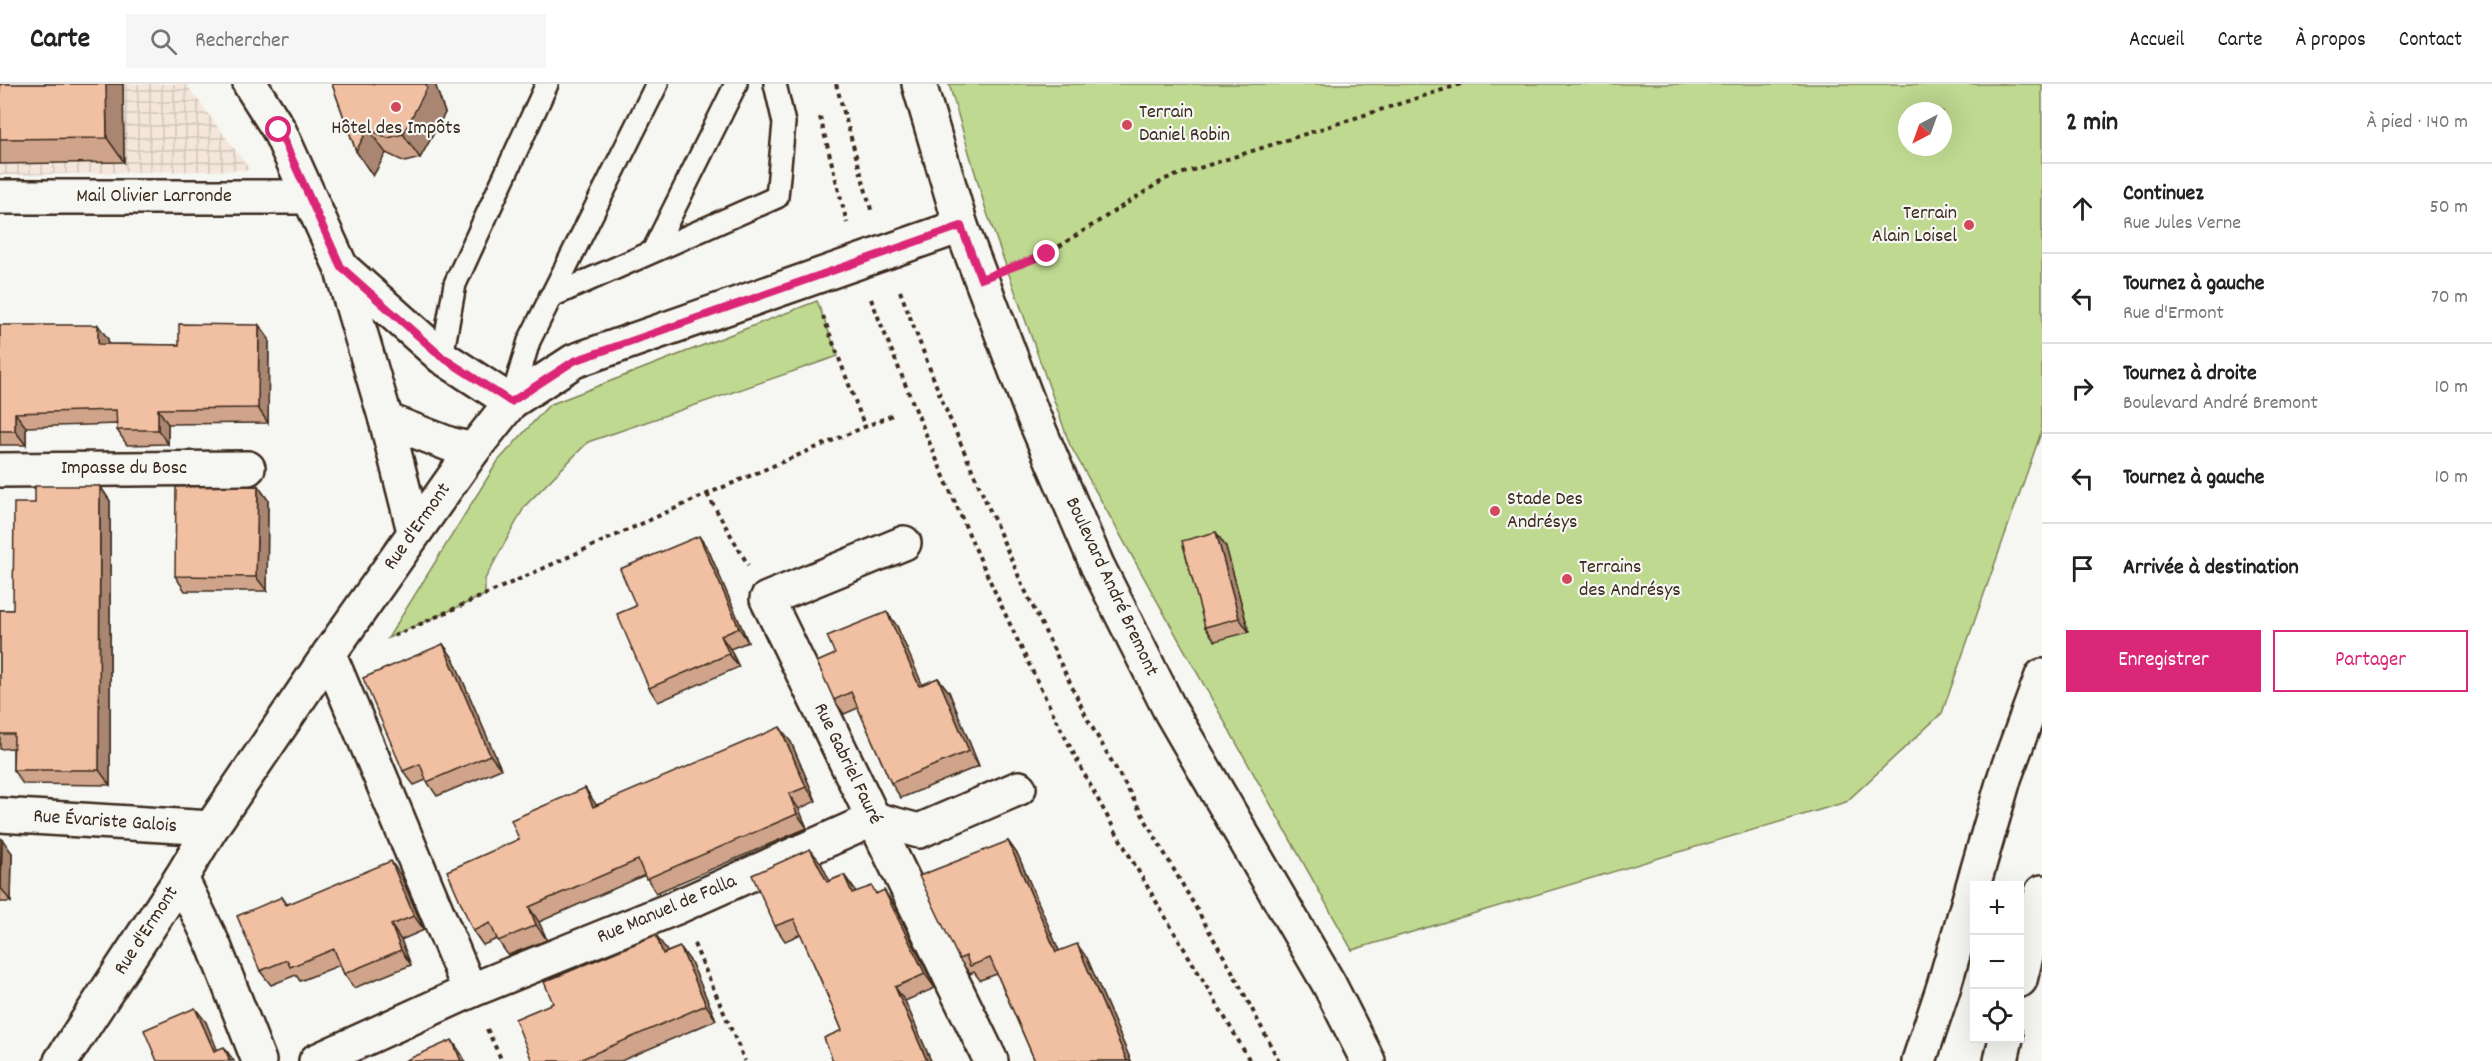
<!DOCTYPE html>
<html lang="fr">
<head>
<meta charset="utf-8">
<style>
	body { margin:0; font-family:Dekko,sans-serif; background:#f6f6f6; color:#222 }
	.controls { position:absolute; right:18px; bottom:18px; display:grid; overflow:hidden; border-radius:0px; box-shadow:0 6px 24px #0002 }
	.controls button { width:54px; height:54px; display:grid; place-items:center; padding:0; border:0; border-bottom:2px solid #e0e0e0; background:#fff; color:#222; font:30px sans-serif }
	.compass { position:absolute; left:1898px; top:18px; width:54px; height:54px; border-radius:50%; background:#fff; box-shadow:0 6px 24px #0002; rotate:221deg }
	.stop { position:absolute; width:18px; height:18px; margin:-14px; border:4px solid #db2777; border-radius:50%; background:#fff }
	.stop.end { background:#db2777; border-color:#fff; box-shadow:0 2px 6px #0008 }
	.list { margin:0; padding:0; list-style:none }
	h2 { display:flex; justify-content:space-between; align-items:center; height:78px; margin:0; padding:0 24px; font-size:26px }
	h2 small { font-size:20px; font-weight:400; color:#767676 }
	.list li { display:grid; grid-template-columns:39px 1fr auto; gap:18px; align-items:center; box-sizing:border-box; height:90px; padding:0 24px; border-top:2px solid #e0e0e0 }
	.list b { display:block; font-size:22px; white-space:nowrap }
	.list p { margin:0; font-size:20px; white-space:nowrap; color:#767676 }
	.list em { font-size:20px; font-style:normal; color:#767676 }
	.actions { display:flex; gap:12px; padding:18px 24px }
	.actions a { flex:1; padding:14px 0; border:2px solid #db2777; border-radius:0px; text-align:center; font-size:21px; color:#db2777 }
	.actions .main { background:#db2777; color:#fff }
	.icon { flex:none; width:33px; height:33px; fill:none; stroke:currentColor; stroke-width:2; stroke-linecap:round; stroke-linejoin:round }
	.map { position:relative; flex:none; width:2042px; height:977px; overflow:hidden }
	header { display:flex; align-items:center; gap:36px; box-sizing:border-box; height:84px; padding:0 30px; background:#fff; border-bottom:2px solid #e0e0e0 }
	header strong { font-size:28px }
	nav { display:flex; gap:33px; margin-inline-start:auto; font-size:21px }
	.search { width:420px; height:54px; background:#f6f6f6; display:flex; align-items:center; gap:15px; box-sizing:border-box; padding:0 21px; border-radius:0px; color:#767676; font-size:22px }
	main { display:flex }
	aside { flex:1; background:#fff }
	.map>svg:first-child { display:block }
	.industrial { fill:url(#industrial-grid) }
	.grass { fill:#bfd990; stroke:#7d8257; stroke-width:1.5; fill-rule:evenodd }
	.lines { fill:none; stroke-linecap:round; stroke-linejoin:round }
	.service-casing { stroke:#3b2a1e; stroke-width:26 }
	.minor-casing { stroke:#3b2a1e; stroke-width:38 }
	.tertiary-casing { stroke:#3b2a1e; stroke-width:38 }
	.motorway-casing { stroke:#3b2a1e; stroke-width:38 }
	.path { stroke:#3b2a1e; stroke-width:4; stroke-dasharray:4.5 4.5; stroke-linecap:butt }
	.service { stroke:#f6f6f2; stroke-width:21 }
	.minor { stroke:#f6f6f2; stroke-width:33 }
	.tertiary { stroke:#f6f6f2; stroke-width:33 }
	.motorway { stroke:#f6f6f2; stroke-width:33 }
	.wall { fill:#cfa48b; stroke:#3b2a1e; stroke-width:1.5 }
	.shaded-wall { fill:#a98671; stroke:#3b2a1e; stroke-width:1.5 }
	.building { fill:#f1bfa2; stroke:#3b2a1e; stroke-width:1.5 }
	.route { stroke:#db2777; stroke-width:8 }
	.poi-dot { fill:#d1495b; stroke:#f6f6f2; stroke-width:2 }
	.labels { text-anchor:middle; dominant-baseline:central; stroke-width:4.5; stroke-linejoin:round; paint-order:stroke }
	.poi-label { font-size:20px; fill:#3b2a1e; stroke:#f6f6f2; text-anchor:start }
	.street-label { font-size:20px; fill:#3b2a1e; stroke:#f6f6f2 }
</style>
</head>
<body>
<header>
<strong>Carte</strong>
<div class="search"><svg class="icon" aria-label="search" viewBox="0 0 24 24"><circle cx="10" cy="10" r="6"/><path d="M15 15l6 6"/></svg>Rechercher</div>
<nav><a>Accueil</a><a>Carte</a><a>À propos</a><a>Contact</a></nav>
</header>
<main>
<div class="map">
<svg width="2042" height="977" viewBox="0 0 2042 977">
	<defs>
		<pattern id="industrial-grid" width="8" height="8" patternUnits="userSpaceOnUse" patternTransform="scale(1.5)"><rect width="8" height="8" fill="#f4e6da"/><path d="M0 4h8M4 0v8" fill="none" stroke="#d2c5bb"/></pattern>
	</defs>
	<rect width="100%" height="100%" fill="#f6f6f2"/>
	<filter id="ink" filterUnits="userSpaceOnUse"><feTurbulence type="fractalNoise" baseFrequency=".0167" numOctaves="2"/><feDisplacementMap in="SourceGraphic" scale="12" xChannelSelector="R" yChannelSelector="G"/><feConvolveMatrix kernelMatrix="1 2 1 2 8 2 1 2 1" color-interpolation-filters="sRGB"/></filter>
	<g filter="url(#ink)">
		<!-- industrial -->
		<polygon class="industrial" points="0,0 186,0 250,86 0,91"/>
		<!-- grass -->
		<g class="grass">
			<path d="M 949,0 L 2042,0 L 2042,346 L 1942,629 L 1846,718 L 1352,866 L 1070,361 L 986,126 ZM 1907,27 L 1943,27 L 1943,63 L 1907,63 Z"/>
			<polygon points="817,217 838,272 588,358 525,422 485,495 485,511 388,554 498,377 549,321"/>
		</g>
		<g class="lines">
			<!-- service casing -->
			<g class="service-casing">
				<g id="service">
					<polyline points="653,167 736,0"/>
					<polyline points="550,213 777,113 784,39 775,0"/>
					<polyline points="442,273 455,200 547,0"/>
					<polyline points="511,318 529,257 657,0"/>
				</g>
			</g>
			<!-- minor casing -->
			<g class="minor-casing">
				<g id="minor">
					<polyline points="250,0 279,46 341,183 386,336 414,447"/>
					<polyline points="0,113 309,113"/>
					<polyline points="341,183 442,273 511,318"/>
					<polyline points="386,336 449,360 473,366"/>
					<polyline points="0,386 248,384"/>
					<polyline points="904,459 767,515 991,977"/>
					<polyline points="329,570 470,907"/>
					<polyline points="0,731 211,744"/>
					<polyline points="181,794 214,862 259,977"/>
					<polyline points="61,977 181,794 211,744 329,570 473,366 511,318 574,277 961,142"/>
					<polyline points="316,977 470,907 677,823 874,735 919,747 1019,704"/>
				</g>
			</g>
			<!-- tertiary casing -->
			<g class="tertiary-casing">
				<polyline id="tertiary" points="919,0 961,142 1032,329 1097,481 1171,628 1329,900 1368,977"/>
			</g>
			<!-- motorway casing -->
			<g class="motorway-casing">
				<g id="motorway">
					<polyline points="2020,896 2042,808"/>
					<polyline points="1919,977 1943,905 2005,692 2042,592"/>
					<polyline points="2001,977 2006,954"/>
				</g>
			</g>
			<!-- path -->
			<g class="path">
				<polyline points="836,0 872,129"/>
				<polyline points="820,33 847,139"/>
				<polyline points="1018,181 1047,170 1165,95 1461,0"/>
				<polyline points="900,207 943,319 1022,500 1088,636 1231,885 1279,977"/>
				<path d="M 871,215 C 933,372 1000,528 1078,678 C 1131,780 1193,877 1250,977"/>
				<polyline points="823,232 865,343"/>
				<polyline points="707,410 748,481"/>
				<polyline points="394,552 707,410 895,330"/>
				<polyline points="694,860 745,977"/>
				<polyline points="487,945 502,977"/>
			</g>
			<!-- service -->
			<use href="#service" class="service"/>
			<!-- minor -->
			<use href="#minor" class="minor"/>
			<!-- tertiary -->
			<use href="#tertiary" class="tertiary"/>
			<!-- motorway -->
			<use href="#motorway" class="motorway"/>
		</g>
		<!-- wall -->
		<g class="wall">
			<polygon points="0,0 123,0 124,78 0,80"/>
			<polygon points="332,0 435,0 445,29 420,74 405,78 386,69 373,92 356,67"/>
			<polygon points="0,241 108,255 108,260 179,261 269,255 268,339 168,340 168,360 127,361 117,346 117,340 26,343 26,361 0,361"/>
			<polygon points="100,402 110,417 110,701 23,700 13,686 13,664 0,665 0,526 13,526 35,419"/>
			<polygon points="258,402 268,416 267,507 185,507 175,492"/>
			<polygon points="1226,463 1249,548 1215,557 1205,543"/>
			<polygon points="708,465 748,558 730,565 739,583 658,618 649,604 636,522"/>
			<polygon points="887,528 897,542 922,601 938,594 949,608 979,682 901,714 891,699 858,624 844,630 834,616 835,570"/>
			<polygon points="443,560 453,574 501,685 437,712 426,696 414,701 403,687"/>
			<polygon points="791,658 816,717 799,725 807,744 656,809 645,791 539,838 547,856 508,871 497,855 483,861 473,847 519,755 585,704 596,721"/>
			<polygon points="0,755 12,769 11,818 0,818"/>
			<polygon points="1008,757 1018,771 1059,867 1087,874 1131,977 1035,977 997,890 980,896 974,888 970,890 959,875"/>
			<polygon points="821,779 829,797 844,791 856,808 877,809 894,821 935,904 905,917 931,977 833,977 842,946 801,850 785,857 775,842"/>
			<polygon points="401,792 424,846 401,856 411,881 354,904 344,890 340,881 300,897 296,891 271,901 260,887 282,813 287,820"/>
			<polygon points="656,851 667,868 680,863 691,878 716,936 621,977 532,977"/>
		</g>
		<!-- shaded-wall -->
		<g class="shaded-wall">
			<polygon points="106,0 123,0 124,78 107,54"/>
			<polygon points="426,0 435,0 445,29 420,74 403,50"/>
			<polygon points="368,45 386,69 373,92 356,67"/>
			<polygon points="98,241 108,255 108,275 98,260"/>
			<polygon points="259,241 269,255 268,339 258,324"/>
			<polygon points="158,325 168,340 168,360 158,346"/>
			<polygon points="15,329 26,343 26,361 15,347"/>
			<polygon points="100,402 110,417 110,701 99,686"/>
			<polygon points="258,402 268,416 267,507 256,493"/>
			<polygon points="1216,448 1226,463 1249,548 1239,534"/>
			<polygon points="699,452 708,465 748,558 739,544"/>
			<polygon points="887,528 897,542 929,616 919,602"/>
			<polygon points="721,552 730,565 739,583 729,570"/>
			<polygon points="443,560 453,574 501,685 490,671"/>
			<polygon points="938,594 949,608 979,682 969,667"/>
			<polygon points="780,643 791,658 816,717 806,703"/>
			<polygon points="585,704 595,719 603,737 593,723"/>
			<polygon points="789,710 799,725 807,744 797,730"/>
			<polygon points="2,755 12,769 11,818 1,804"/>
			<polygon points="1008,757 1018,771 1066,883 1056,868"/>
			<polygon points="810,765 821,779 837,812 827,798"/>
			<polygon points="391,777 401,792 424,846 414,832"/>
			<polygon points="844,791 854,805 863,823 852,809"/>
			<polygon points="884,806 894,821 935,904 925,890"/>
			<polygon points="529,823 539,838 547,856 536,841"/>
			<polygon points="391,841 401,856 411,881 401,866"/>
			<polygon points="656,851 666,865 674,884 663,870"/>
			<polygon points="1077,860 1087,874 1131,977 1127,977"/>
			<polygon points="680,863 691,878 716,936 706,921"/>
			<polygon points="895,903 905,917 931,977 927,977"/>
			<polygon points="195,924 206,938 222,977 214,967"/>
			<polygon points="452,956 462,971 465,977 461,977"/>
			<polygon points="224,963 234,977 230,977"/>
		</g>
		<!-- building -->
		<g class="building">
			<polygon points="0,0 106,0 107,54 0,55"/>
			<polygon points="332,0 426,0 427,4 403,50 388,54 368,45 356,67"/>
			<polygon points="179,240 259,241 258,324 158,325 158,346 117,346 116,326 15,329 15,347 0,347 0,241 98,241 98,260 179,261"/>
			<polygon points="35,402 100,402 99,686 13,686 14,650 0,650 0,526 13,526 14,419 35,419"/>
			<polygon points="258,402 256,493 175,492 176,403"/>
			<polygon points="1216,448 1239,534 1205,543 1182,457"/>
			<polygon points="699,452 739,544 721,552 729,570 649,604 617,530 636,522 620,485"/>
			<polygon points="887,528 919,602 938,594 969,667 891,699 851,608 834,616 817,578 835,570 827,552"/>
			<polygon points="443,560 490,671 427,698 420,680 403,687 363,594"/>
			<polygon points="780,643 806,703 789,710 797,730 646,795 638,776 529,823 536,841 498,857 490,839 473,847 447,787 519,755 511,736 585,704 593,723"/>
			<polygon points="0,755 2,755 1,804 0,803"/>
			<polygon points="1008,757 1056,868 1077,860 1127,977 1035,977 990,874 970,882 966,872 959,875 919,792"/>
			<polygon points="810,765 827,798 844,791 852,809 872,802 876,810 884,806 925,890 895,903 927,977 833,977 824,954 842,946 827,910 794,835 775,842 752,791"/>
			<polygon points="391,777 414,832 391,841 401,866 344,890 334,865 290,883 287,876 260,887 237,832 282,813 286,821"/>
			<polygon points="656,851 663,870 680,863 706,921 577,977 532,977 515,935 553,919 544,898"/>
			<polygon points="195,924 214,967 224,963 230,977 157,977 144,946"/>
			<polygon points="452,956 461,977 404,977"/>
		</g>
	</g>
	<g class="lines" filter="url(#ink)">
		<!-- route -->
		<polyline class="route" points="279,46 341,183 442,273 511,318 574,277 961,142 981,195 1047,170"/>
	</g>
	<!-- markers -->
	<g class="poi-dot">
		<circle cx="396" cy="23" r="6"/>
		<circle cx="1127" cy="41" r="6"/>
		<circle cx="1969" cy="141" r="6"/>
		<circle cx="1495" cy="427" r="6"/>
		<circle cx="1567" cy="495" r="6"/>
	</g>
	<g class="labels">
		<!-- poi labels -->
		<g class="poi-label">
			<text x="1139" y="29">Terrain<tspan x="1139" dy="23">Daniel Robin</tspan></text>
			<text x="396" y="45" text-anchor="middle">Hôtel des Impôts</text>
			<text x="1957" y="130" text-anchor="end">Terrain<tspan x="1957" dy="23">Alain Loisel</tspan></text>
			<text x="1507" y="416">Stade Des<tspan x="1507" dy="23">Andrésys</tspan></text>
			<text x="1579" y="484">Terrains<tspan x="1579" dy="23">des Andrésys</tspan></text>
		</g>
		<!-- street labels -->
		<g class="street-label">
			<text x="154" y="113">Mail Olivier Larronde</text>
			<text x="124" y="385">Impasse du Bosc</text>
			<text transform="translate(418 443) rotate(-55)">Rue d'Ermont</text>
			<text transform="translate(1111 503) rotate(65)">Boulevard André Bremont</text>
			<text transform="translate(847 680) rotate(64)">Rue Gabriel Fauré</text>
			<text transform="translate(105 738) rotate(4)">Rue Évariste Galois</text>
			<text transform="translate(667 826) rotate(-23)">Rue Manuel de Falla</text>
			<text transform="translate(147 847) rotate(-57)">Rue d'Ermont</text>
		</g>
	</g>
</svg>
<div class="controls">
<button>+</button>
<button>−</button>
<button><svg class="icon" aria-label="locate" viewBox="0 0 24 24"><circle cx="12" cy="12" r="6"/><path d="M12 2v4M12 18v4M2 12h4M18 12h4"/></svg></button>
</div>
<svg class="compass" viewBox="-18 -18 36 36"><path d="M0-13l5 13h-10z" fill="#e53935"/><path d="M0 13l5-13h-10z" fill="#767676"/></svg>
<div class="stop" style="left:279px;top:46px"></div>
<div class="stop end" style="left:1047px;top:170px"></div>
</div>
<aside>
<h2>2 min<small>À pied · 140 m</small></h2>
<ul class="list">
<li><svg class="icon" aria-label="ahead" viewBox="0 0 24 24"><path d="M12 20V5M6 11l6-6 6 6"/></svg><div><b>Continuez</b><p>Rue Jules Verne</p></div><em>50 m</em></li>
<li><svg class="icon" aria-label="left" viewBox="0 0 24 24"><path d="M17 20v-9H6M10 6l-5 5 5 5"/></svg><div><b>Tournez à gauche</b><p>Rue d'Ermont</p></div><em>70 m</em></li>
<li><svg class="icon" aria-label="right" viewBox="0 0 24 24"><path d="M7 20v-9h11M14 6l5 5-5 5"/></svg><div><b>Tournez à droite</b><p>Boulevard André Bremont</p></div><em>10 m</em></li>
<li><svg class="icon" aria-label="left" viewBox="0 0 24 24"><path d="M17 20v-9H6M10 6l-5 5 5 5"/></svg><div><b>Tournez à gauche</b></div><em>10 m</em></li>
<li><svg class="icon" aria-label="arrive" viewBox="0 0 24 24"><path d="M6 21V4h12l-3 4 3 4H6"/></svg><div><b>Arrivée à destination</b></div></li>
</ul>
<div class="actions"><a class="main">Enregistrer</a><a>Partager</a></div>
</aside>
</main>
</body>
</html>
